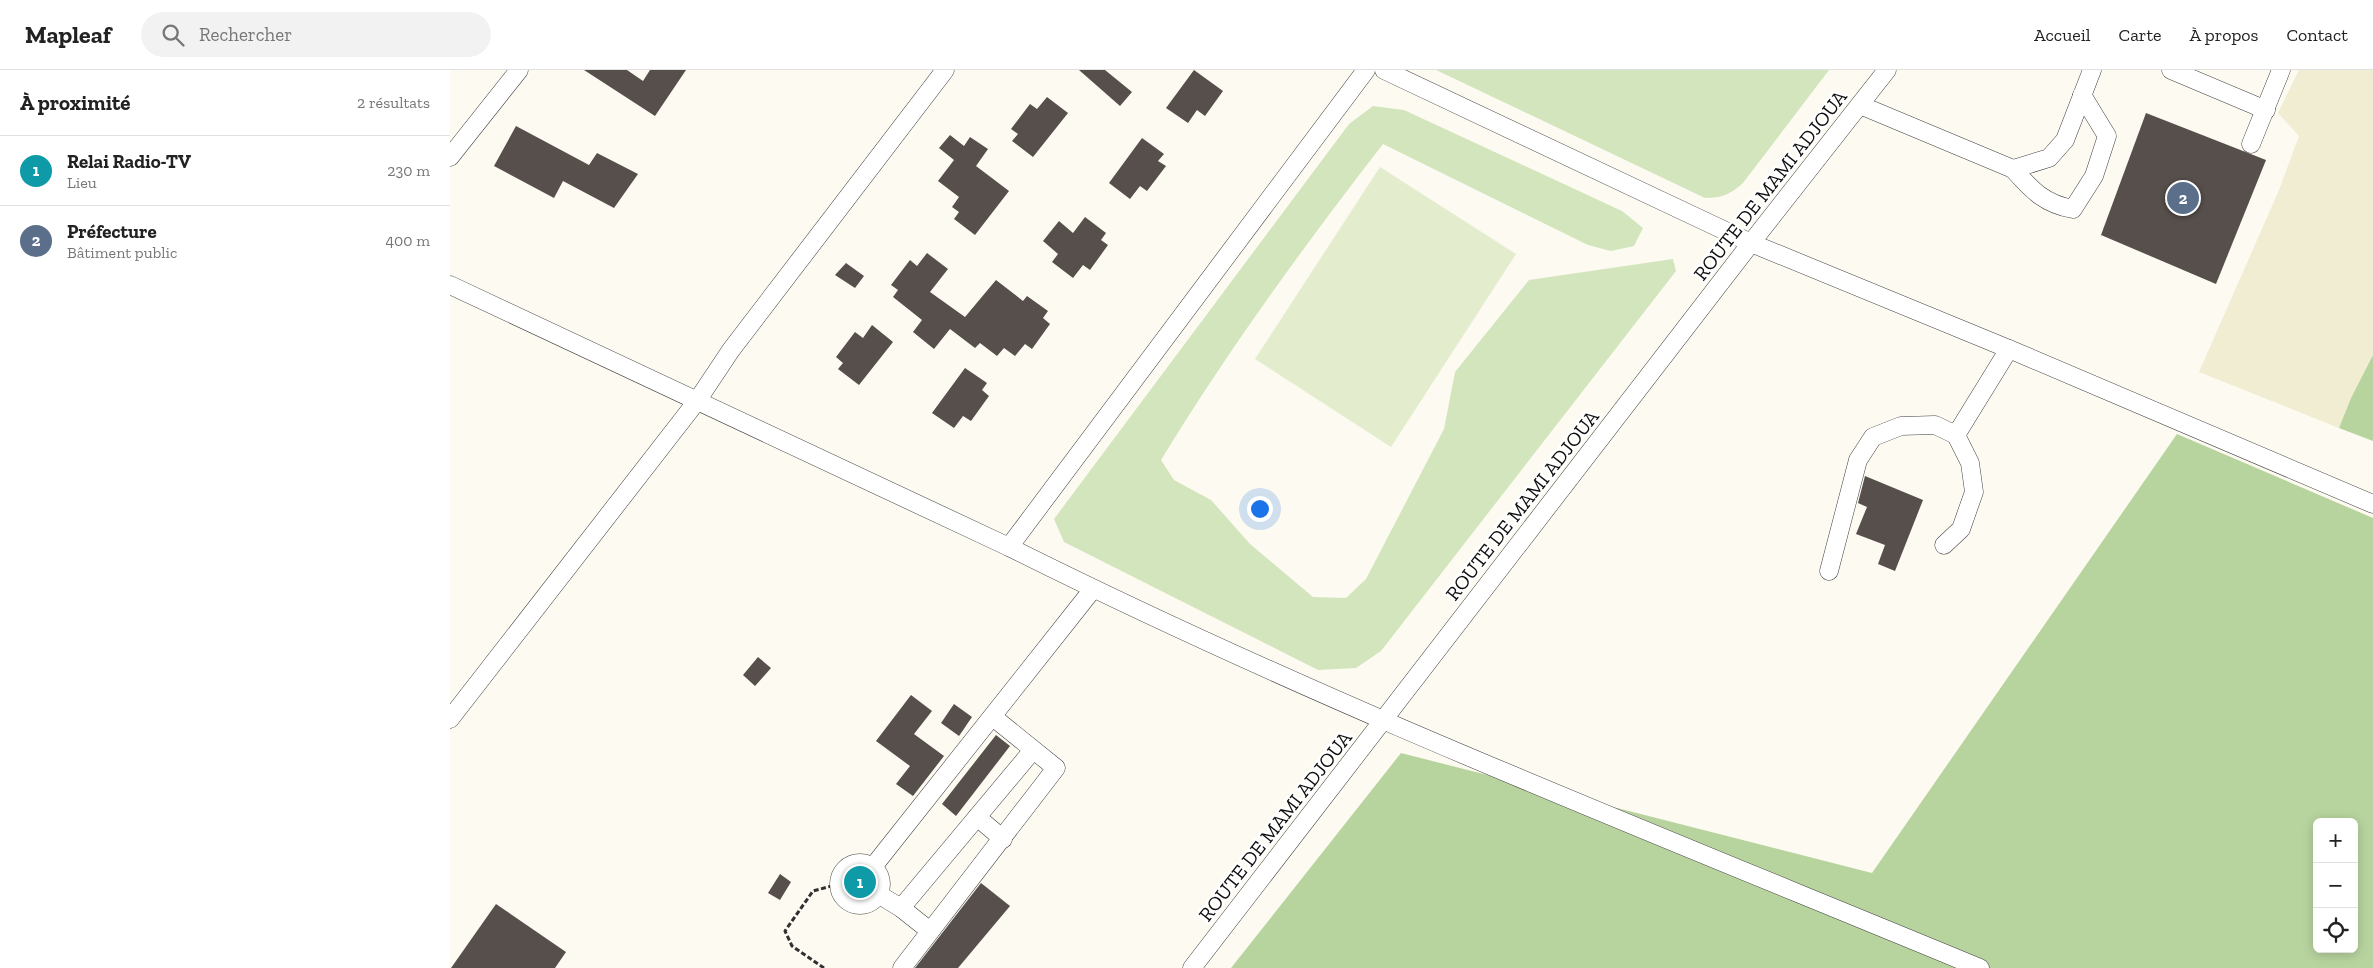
<!DOCTYPE html>
<html lang="fr">
<head>
<meta charset="utf-8">
<style>
	body { margin:0; font-family:"Zilla Slab",serif; background:#f2f2f2; color:#222 }
	.controls { position:absolute; right:15px; bottom:15px; display:grid; overflow:hidden; border-radius:8px; box-shadow:0 2px 12px #0003 }
	.controls button { width:45px; height:45px; display:grid; place-items:center; padding:0; border:0; border-bottom:1px solid #e0e0e0; background:#fff; color:#222; font:25px sans-serif }
	.you { position:absolute; left:809px; top:438px; width:18px; height:18px; margin:-12px; border:4px solid #fff; border-radius:50%; background:#1a73e8; box-shadow:0 0 0 8px #1a73e833 }
	.badge { display:grid; place-items:center; width:32px; height:32px; border-radius:50%; background:#7c3aed; color:#fff; font-size:16px; font-weight:700 }
	.pin { position:absolute; translate:-50% -50%; border:2px solid #fff; box-shadow:0 1px 5px #0006 }
	.list { margin:0; padding:0; list-style:none }
	h2 { display:flex; justify-content:space-between; align-items:center; height:65px; margin:0; padding:0 20px; font-size:21px }
	h2 small { font-size:16px; font-weight:400; color:#767676 }
	.list li { display:grid; grid-template-columns:32px 1fr auto; gap:15px; align-items:center; box-sizing:border-box; height:70px; padding:0 20px; border-top:1px solid #e0e0e0 }
	.list b { display:block; font-size:19px; white-space:nowrap }
	.list p { margin:0; font-size:16px; white-space:nowrap; color:#767676 }
	.list em { font-size:16px; font-style:normal; color:#767676 }
	.icon { flex:none; width:28px; height:28px; fill:none; stroke:currentColor; stroke-width:2; stroke-linecap:round; stroke-linejoin:round }
	.map { position:relative; flex:none; width:1923px; height:898px; overflow:hidden }
	header { display:flex; align-items:center; gap:30px; box-sizing:border-box; height:70px; padding:0 25px; background:#fff; border-bottom:1px solid #e0e0e0 }
	header strong { font-size:24px }
	nav { display:flex; gap:28px; margin-inline-start:auto; font-size:18px }
	.search { width:350px; height:45px; background:#f2f2f2; display:flex; align-items:center; gap:12px; box-sizing:border-box; padding:0 18px; border-radius:28px; color:#767676; font-size:19px }
	main { display:flex }
	aside { flex:1; background:#fff }
	.map>svg:first-child { display:block }
	.farmland { fill:#f1edd3 }
	.green { fill:#d3e5bd }
	.forest { fill:#b8d49e; fill-rule:evenodd }
	.pitch { fill:#e3edce }
	.building { fill:#564f4b }
	.lines { fill:none; stroke-linecap:round; stroke-linejoin:round }
	.minor-casing { stroke:#414141; stroke-width:19 }
	.path { stroke:#303030; stroke-width:3; stroke-dasharray:5 2.5; stroke-linecap:butt }
	.minor { stroke:#fff; stroke-width:18 }
	.labels { text-anchor:middle; dominant-baseline:central; stroke-width:5; stroke-linejoin:round; paint-order:stroke }
	.street-label { font-size:20px; fill:#0e0e0e; stroke:#fff }
</style>
</head>
<body>
<header>
<strong>Mapleaf</strong>
<div class="search"><svg class="icon" aria-label="search" viewBox="0 0 24 24"><circle cx="10" cy="10" r="6"/><path d="M15 15l6 6"/></svg>Rechercher</div>
<nav><a>Accueil</a><a>Carte</a><a>À propos</a><a>Contact</a></nav>
</header>
<main>
<aside>
<h2>À proximité<small>2 résultats</small></h2>
<ul class="list">
<li><span class="badge" style="background:#0f9aa8">1</span><div><b>Relai Radio-TV</b><p>Lieu</p></div><em>230 m</em></li>
<li><span class="badge" style="background:#5c6f8a">2</span><div><b>Préfecture</b><p>Bâtiment public</p></div><em>400 m</em></li>
</ul>
</aside>
<div class="map">
<svg width="1923" height="898" viewBox="0 0 1923 898">
	<rect width="100%" height="100%" fill="#fdfaf1"/>
	<!-- farmland -->
	<polygon class="farmland" points="1849,0 1923,0 1923,285 1901,328 1889,358 1749,302 1829,120 1849,66 1828,43"/>
	<!-- green -->
	<g class="green">
		<path d="M 986,0 L 1379,0 L 1293,113 C 1281,124 1272,128 1255,128 Z"/>
		<path d="M 923,36 L 954,40 L 1172,141 L 1193,158 L 1184,176 L 1161,181 L 1138,175 L 933,74 C 854,176 778,280 711,390 L 724,410 L 761,430 L 800,474 L 863,527 L 896,528 L 916,509 L 994,359 L 1005,302 L 1079,210 L 1223,189 L 1226,201 L 931,581 L 906,598 L 868,600 L 614,472 L 604,449 L 899,54 Z"/>
	</g>
	<!-- forest -->
	<g class="forest">
		<polygon points="1923,285 1923,371 1889,358 1901,328"/>
		<path d="M 1727,364 L 1923,448 L 1923,898 L 781,898 L 951,683 L 1422,803 ZM 1867,752 L 1904,752 L 1904,879 L 1867,879 Z"/>
	</g>
	<!-- pitch -->
	<polygon class="pitch" points="930,97 1066,184 941,377 805,289"/>
	<!-- building -->
	<g class="building">
		<polygon points="134,0 177,0 193,11 200,0 236,0 205,46"/>
		<polygon points="629,0 655,0 682,22 670,36"/>
		<polygon points="744,0 773,21 755,46 747,40 738,53 716,38"/>
		<polygon points="597,27 618,43 583,87 562,71 568,64 561,59 580,34 587,39"/>
		<polygon points="1696,43 1816,90 1766,214 1651,165"/>
		<polygon points="66,56 139,95 147,83 188,104 164,138 113,111 104,128 44,96"/>
		<polygon points="500,65 514,76 520,67 538,79 526,96 559,121 525,165 504,149 509,142 502,137 509,127 488,111 504,90 489,78"/>
		<polygon points="692,68 714,84 708,91 716,96 697,121 690,116 680,129 659,113"/>
		<polygon points="635,147 656,163 651,170 658,175 640,200 633,195 623,208 602,192 608,184 593,171 609,151 623,163"/>
		<polygon points="477,183 498,199 480,222 515,247 546,210 573,231 577,226 598,241 593,248 600,254 582,279 575,274 565,286 554,278 547,286 530,273 525,278 500,259 484,279 463,262 472,250 443,227 448,220 441,215 460,190 467,196"/>
		<polygon points="396,193 414,206 405,218 385,205"/>
		<polygon points="422,255 443,272 409,315 388,299 393,293 386,287 405,262 413,268"/>
		<polygon points="515,298 537,313 532,320 539,326 521,351 513,346 504,358 482,343"/>
		<polygon points="1415,406 1473,430 1445,501 1428,494 1435,475 1406,464 1417,437 1408,433"/>
		<polygon points="308,587 321,598 305,616 293,605"/>
		<polygon points="461,625 482,641 464,664 494,686 463,726 446,714 460,696 426,671"/>
		<polygon points="504,634 522,647 509,666 491,653"/>
		<polygon points="546,665 560,676 506,746 492,734"/>
		<polygon points="330,804 341,812 330,830 318,823"/>
		<circle cx="410" cy="813" r="8"/>
		<polygon points="531,813 560,836 508,898 465,898"/>
		<polygon points="46,834 116,882 105,898 1,898"/>
	</g>
	<g class="lines">
		<!-- minor casing -->
		<g class="minor-casing">
			<g id="minor">
				<polyline points="934,0 1301,173 1559,279 1923,434"/>
				<polyline points="1721,0 1816,40"/>
				<polyline points="1410,35 1563,99 1599,88 1615,70 1642,0"/>
				<polyline points="1801,74 1831,0"/>
				<polyline points="0,87 69,0"/>
				<path d="M 1563,99 C 1582,120 1594,134 1623,139 L 1644,106 L 1657,66 L 1632,25"/>
				<path d="M 0,215 L 559,477 C 875,635 1204,763 1530,898"/>
				<polyline points="1494,475 1511,459 1524,422 1520,393 1506,365"/>
				<polyline points="559,477 916,0"/>
				<polyline points="1379,501 1408,390 1423,367 1451,356 1485,355 1506,365 1559,279"/>
				<polyline points="0,649 247,331 281,280 495,0"/>
				<polyline points="527,747 553,769"/>
				<circle cx="410" cy="814" r="21"/>
				<polyline points="422,798 643,519"/>
				<polyline points="428,824 451,838 480,861"/>
				<polyline points="451,838 583,680"/>
				<polyline points="452,898 606,698 543,647"/>
				<polyline points="742,898 1301,173 1437,0"/>
			</g>
		</g>
		<!-- path -->
		<polyline class="path" points="374,898 342,876 335,861 363,821 389,814"/>
		<!-- minor -->
		<use href="#minor" class="minor"/>
	</g>
	<g class="labels">
		<!-- street labels -->
		<g class="street-label">
			<text transform="translate(1320 115) rotate(-52)">ROUTE DE MAMI ADJOUA</text>
			<text transform="translate(1072 435) rotate(-52)">ROUTE DE MAMI ADJOUA</text>
			<text transform="translate(825 756) rotate(-52)">ROUTE DE MAMI ADJOUA</text>
		</g>
	</g>
</svg>
<div class="controls">
<button>+</button>
<button>−</button>
<button><svg class="icon" aria-label="locate" viewBox="0 0 24 24"><circle cx="12" cy="12" r="6"/><path d="M12 2v4M12 18v4M2 12h4M18 12h4"/></svg></button>
</div>
<div class="you"></div>
<div class="pin badge" style="left:410px;top:812px;background:#0f9aa8">1</div>
<div class="pin badge" style="left:1733px;top:128px;background:#5c6f8a">2</div>
</div>
</main>
</body>
</html>
